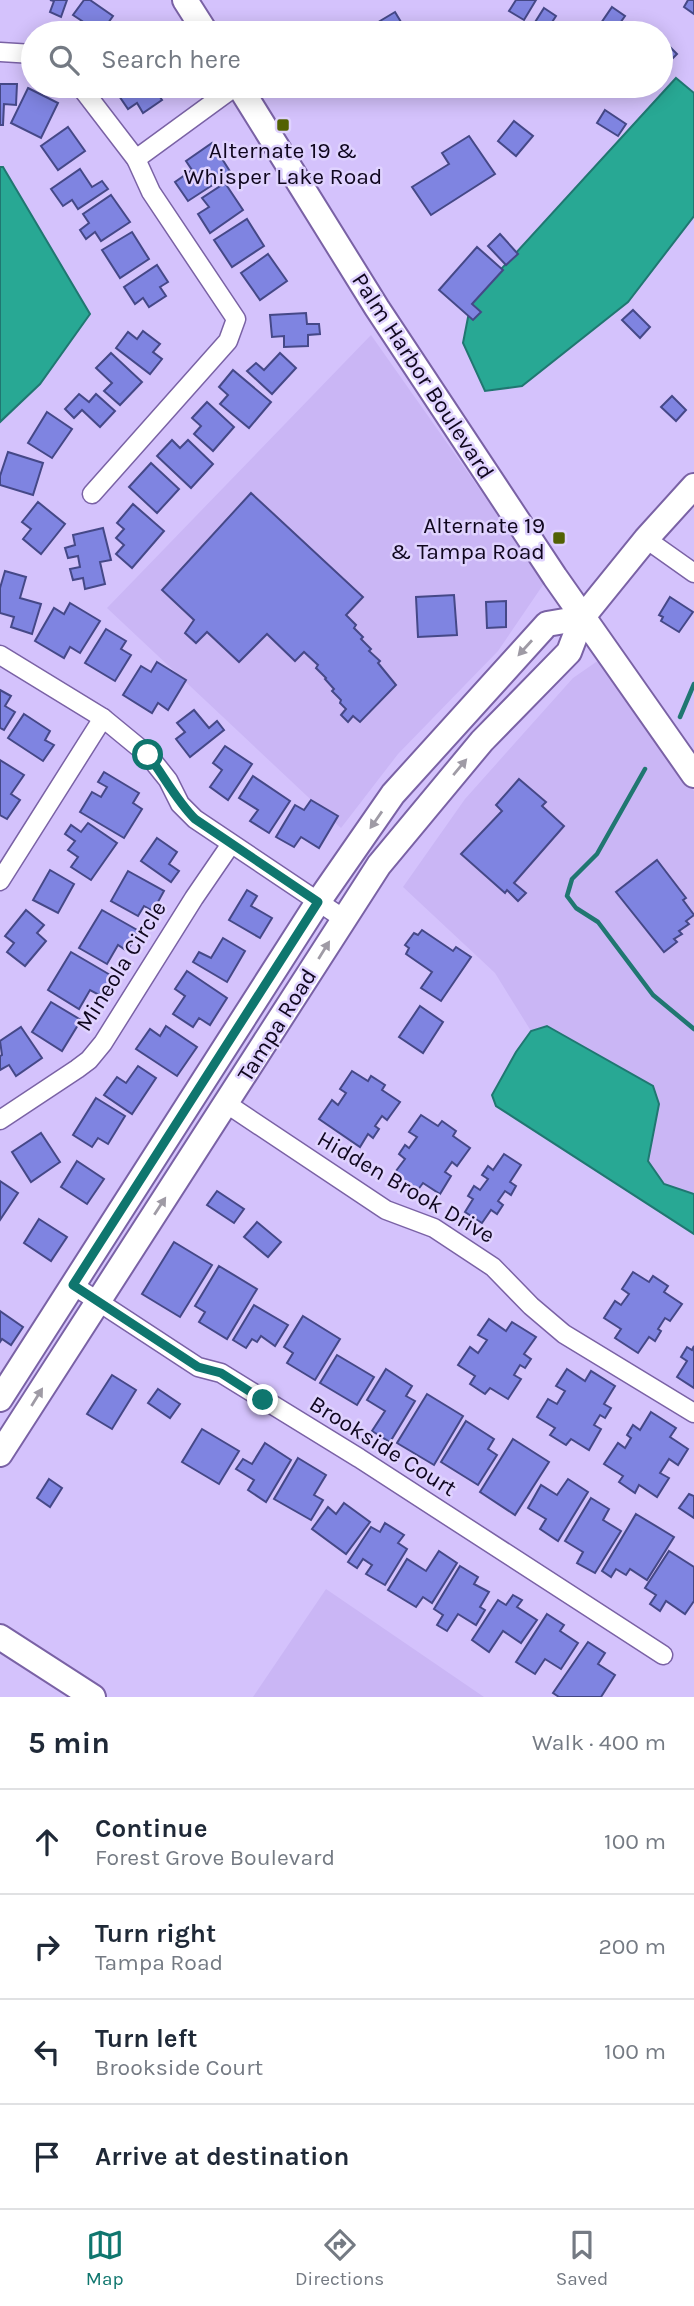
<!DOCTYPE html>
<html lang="en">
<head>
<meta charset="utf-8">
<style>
	body { margin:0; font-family:Karla,sans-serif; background:#f6f6f7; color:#1f2937 }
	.stop { position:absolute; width:21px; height:21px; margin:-16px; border:5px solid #0f766e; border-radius:50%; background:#fff }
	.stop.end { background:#0f766e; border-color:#fff; box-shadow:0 2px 7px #0008 }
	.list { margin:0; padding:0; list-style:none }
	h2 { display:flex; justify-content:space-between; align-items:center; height:91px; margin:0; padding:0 28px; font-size:30px }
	h2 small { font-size:23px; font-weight:400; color:#747a83 }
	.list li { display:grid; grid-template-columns:46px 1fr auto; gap:21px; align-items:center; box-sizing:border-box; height:105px; padding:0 28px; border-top:2px solid #e0e1e3 }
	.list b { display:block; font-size:26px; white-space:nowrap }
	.list p { margin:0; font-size:23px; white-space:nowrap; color:#747a83 }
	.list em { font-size:23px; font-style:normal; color:#747a83 }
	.icon { flex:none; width:38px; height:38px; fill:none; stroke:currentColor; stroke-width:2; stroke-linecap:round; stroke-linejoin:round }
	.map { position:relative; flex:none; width:694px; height:1697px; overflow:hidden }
	.search { position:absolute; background:#fff; box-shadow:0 4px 18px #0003; left:21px; right:21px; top:21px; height:77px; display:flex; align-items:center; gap:18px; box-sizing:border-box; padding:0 24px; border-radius:38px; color:#747a83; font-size:26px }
	.sheet { height:511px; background:#fff }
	nav { display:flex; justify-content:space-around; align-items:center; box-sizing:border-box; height:98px; border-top:2px solid #e0e1e3; background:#fff; font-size:19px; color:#747a83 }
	nav a { display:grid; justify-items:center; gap:4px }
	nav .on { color:#0f766e }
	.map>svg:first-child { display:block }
	.built { fill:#cab6f5 }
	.water { fill:#28a894; stroke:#207771; stroke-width:2 }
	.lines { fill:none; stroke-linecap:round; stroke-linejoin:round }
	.stream { stroke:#207771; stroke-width:4.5 }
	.building { fill:#7f84e1; stroke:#454887; stroke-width:2 }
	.street-casing { stroke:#7a62a5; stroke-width:21 }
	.secondary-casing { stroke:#7a62a5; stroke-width:28 }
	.street { stroke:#fff; stroke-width:18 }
	.secondary { stroke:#fff; stroke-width:24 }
	.oneway { fill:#9f9ba5 }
	.route { stroke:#0f766e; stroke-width:9 }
	.poi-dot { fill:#526103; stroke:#dfd2fe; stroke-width:2.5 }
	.labels { text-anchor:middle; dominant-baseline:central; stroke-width:5; stroke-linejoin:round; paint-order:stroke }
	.poi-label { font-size:23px; fill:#0f061e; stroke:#dfd2fe }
	.street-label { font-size:23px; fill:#0f061e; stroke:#dfd2fe }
</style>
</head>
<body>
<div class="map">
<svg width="694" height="1697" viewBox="0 0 694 1697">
	<rect width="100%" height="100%" fill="#d4c2fc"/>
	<!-- built -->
	<g class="built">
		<polygon points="371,335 545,582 498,651 398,754 341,828 107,608"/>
		<polygon points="599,660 694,791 694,1194 664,1184 648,1161 656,1123 548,1026 531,1031 495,973 403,887 465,799 573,678"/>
		<polygon points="326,1589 484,1697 253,1697"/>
	</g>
	<!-- water -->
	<g class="water">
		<polygon points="676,78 694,93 694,216 628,302 522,386 485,391 463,343 471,302"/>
		<polygon points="0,167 3,167 90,314 40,384 0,422"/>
		<polygon points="547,1026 653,1086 659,1104 648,1161 664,1184 694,1194 694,1234 496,1106 492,1095 516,1052 531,1031"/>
	</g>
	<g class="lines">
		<!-- stream -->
		<g class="stream">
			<polyline points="680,717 694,684"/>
			<polyline points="645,769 597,854 572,879 567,896 576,908 598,922 653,995 694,1029"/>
		</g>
	</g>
	<!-- building -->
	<g class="building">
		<polygon points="50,0 67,0 61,17 50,12 54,1"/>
		<polygon points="84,0 90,0 113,16 101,33 74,33 82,21 73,15"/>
		<polygon points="516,0 536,0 524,20 509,11"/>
		<polygon points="688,0 694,0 694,14 684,7"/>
		<polygon points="612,7 625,16 613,33 604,33 597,29"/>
		<polygon points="544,8 556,16 545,33 540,33 532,27"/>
		<polygon points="395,12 404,27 399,31 401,33 360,33"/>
		<polygon points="661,38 677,54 669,62 661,54"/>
		<polygon points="0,84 17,84 16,105 4,104 3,125 0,125"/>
		<polygon points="121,86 157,86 154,88 162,100 143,113 137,103 128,109 115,90"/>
		<polygon points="28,88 58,103 41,138 11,123"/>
		<polygon points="605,110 626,124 618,136 597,123"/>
		<polygon points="514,121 533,136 516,156 498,141"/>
		<polygon points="68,127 85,151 58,170 41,146"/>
		<polygon points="469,136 495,174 431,215 412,187 449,164 442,153"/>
		<polygon points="212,143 231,173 188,201 175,182 192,170 186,161"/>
		<polygon points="80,169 92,187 102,181 108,189 78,209 72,200 63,206 51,189"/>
		<polygon points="225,183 243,210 210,233 198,214 209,207 202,198"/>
		<polygon points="111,195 130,222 101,241 95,232 86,239 80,230 89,223 83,214"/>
		<polygon points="247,219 264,246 232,267 214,240"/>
		<polygon points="132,232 149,259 120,278 102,250"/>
		<polygon points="500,234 518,254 506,265 488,246"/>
		<polygon points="477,247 503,270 472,304 481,312 473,320 439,290"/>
		<polygon points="268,254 287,281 260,300 241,273"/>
		<polygon points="157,265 168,282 160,287 166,296 149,307 143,298 135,304 124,287"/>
		<polygon points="633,310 650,327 640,338 622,320"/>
		<polygon points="306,313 307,324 319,324 320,334 308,335 308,346 284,347 284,336 272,337 270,315"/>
		<polygon points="143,331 160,344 153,352 162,359 150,374 116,348 128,332 137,339"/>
		<polygon points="111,353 142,382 120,405 104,391 112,383 96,368"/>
		<polygon points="280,353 296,368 272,394 247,371 256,363 264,370"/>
		<polygon points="233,370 271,402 249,428 220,404 228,395 219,387"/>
		<polygon points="79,394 89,402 96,394 115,411 100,427 82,410 74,418 65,409"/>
		<polygon points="672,396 686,410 676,421 661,407"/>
		<polygon points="207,402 234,427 213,451 194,434 201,426 192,418"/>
		<polygon points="47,412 72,429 52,458 28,443"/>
		<polygon points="172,440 180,448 188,440 213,464 191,488 157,456"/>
		<polygon points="8,452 43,463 33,495 0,485 0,476"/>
		<polygon points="151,463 179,489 157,513 129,487"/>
		<polygon points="251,493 363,597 346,615 356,625 354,628 363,637 361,639 371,649 369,651 380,661 378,663 396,685 360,722 353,716 348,722 341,715 346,709 340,703 341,700 332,691 334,689 325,679 326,678 316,668 318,665 304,652 295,661 267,634 239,662 207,632 196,643 185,633 194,620 162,590"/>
		<polygon points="38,502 65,524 41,554 23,539 31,529 22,522"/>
		<polygon points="133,504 164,531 132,568 116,554 124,545 116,538 124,529 117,523"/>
		<polygon points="103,528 111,560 100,562 105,584 85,589 83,578 73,580 70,569 80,567 78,556 68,558 65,548 75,545 73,535"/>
		<polygon points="5,571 26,577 20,598 41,604 32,634 11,627 14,617 0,613 0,588"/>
		<polygon points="454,595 457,635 418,637 416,597"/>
		<polygon points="670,597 693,612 679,632 661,621 663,617 659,615"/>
		<polygon points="506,601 506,627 487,628 486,602"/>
		<polygon points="70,603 100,621 80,653 70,647 64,658 35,641 54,608 64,614"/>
		<polygon points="106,629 126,641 121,649 131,655 115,681 85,663"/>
		<polygon points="157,662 186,680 168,710 158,703 152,713 123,695 141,666 151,672"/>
		<polygon points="0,690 11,696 5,706 15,712 4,730 0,728"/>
		<polygon points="194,710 209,728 217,721 224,730 190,757 176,739 185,732 177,723"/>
		<polygon points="24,714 50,731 45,740 54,745 43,761 8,738"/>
		<polygon points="225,746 252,764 228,800 210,787 222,770 213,763"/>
		<polygon points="0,760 24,775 11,794 20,800 7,819 0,815"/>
		<polygon points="104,772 139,793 133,803 142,809 124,838 80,812 92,792 101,797 107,787 98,782"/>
		<polygon points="253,776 290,801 269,833 250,821 258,810 239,798"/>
		<polygon points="519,779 546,802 542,806 564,826 514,883 526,893 518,901 507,890 505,893 461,854 502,811 496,805"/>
		<polygon points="311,800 338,816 319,848 301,837 294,847 276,837 295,805 304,810"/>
		<polygon points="88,823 117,843 91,880 71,867 78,857 68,850 75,841 65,834 71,825 81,832"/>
		<polygon points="157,838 177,852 169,864 179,871 171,882 141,861"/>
		<polygon points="657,860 686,898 683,900 694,915 686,921 689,924 679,931 682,934 674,939 677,942 664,952 616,892"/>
		<polygon points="50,870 74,884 58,913 33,900"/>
		<polygon points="128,871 164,891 153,911 144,906 138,916 111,901"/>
		<polygon points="247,890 257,896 251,906 272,918 260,938 229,920"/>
		<polygon points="26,910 44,925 37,933 46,941 25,966 7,952 14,943 5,936"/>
		<polygon points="102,910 139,931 127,951 118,945 107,964 79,948"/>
		<polygon points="422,930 453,951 456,947 471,957 441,1001 421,988 432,972 406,954 409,948 405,945 414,933 418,935"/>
		<polygon points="223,938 245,951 227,982 193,962 199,952 211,958"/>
		<polygon points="71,952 112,976 101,996 90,990 79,1009 48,990"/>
		<polygon points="187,971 227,998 210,1025 199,1018 193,1027 173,1014 185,996 175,989"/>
		<polygon points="51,1002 81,1020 62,1051 32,1032"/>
		<polygon points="420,1006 443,1022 423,1053 399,1037"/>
		<polygon points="166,1026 197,1047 177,1076 136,1049 150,1029 160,1036"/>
		<polygon points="21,1027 42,1058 16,1076 9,1065 0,1070 0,1056 2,1055 0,1041"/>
		<polygon points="138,1066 156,1078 132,1114 104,1095 117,1077 126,1083"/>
		<polygon points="352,1071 368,1081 371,1076 385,1085 382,1090 400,1102 387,1120 382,1116 375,1126 379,1129 373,1138 368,1134 360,1147 319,1119 332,1100 338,1105 346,1093 340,1089"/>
		<polygon points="96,1098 125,1116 108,1144 98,1138 92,1147 73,1135"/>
		<polygon points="421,1115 438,1126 442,1121 456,1131 453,1136 470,1148 457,1166 452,1162 445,1172 451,1176 440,1194 423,1183 417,1191 393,1175 405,1159 399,1154 405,1145 409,1148 417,1137 409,1132"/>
		<polygon points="41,1133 60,1162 31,1182 12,1152"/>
		<polygon points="504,1154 521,1165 510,1182 516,1186 511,1195 505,1191 498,1201 503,1205 497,1214 491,1210 482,1223 465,1212 473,1199 468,1196 474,1186 480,1190 488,1179 482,1175 488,1166 493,1170"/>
		<polygon points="77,1161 104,1179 87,1204 61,1187"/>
		<polygon points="0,1181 18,1193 0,1220"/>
		<polygon points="217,1191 244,1209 234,1223 207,1205"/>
		<polygon points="39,1219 67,1237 51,1261 24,1243"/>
		<polygon points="257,1222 281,1242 268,1257 244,1237"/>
		<polygon points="174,1242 212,1265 180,1317 142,1294"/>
		<polygon points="219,1266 257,1289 227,1339 199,1322 205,1312 195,1306"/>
		<polygon points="633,1272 649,1282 653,1276 668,1286 664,1292 682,1304 670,1321 665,1318 658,1329 661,1331 655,1341 649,1337 638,1353 615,1338 621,1329 604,1318 615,1301 621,1305 629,1294 622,1289"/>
		<polygon points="254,1305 288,1325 275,1346 261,1336 257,1342 252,1339 246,1348 233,1340"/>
		<polygon points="0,1311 23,1327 11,1345 2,1339 0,1342"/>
		<polygon points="303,1316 340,1339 315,1380 287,1363 293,1353 284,1347"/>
		<polygon points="489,1319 506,1331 512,1322 536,1337 524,1354 531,1359 525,1368 520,1365 514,1375 521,1379 508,1399 490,1388 485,1394 470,1384 475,1376 458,1365 470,1347 478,1353 487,1340 478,1335"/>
		<polygon points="694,1346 694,1388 677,1377 687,1361 681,1357 687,1347 692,1350"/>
		<polygon points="337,1355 374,1377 357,1405 320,1383"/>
		<polygon points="386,1369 412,1386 406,1396 415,1401 390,1442 372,1431 385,1411 367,1400"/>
		<polygon points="567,1369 585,1381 591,1371 615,1386 604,1404 611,1408 605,1418 600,1415 594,1425 601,1429 589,1450 571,1439 566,1445 550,1435 555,1428 537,1417 548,1399 557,1404 565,1391 556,1386"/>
		<polygon points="112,1375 136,1390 112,1429 87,1414"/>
		<polygon points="158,1389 180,1404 170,1418 148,1403"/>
		<polygon points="427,1394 463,1416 434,1465 397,1443"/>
		<polygon points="651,1412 676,1428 670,1437 688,1449 678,1465 669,1459 660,1473 669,1478 657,1497 639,1485 635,1493 619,1482 623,1476 604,1464 618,1443 625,1448 631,1438 627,1435 633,1425 640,1430"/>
		<polygon points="466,1421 494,1439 488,1449 497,1455 478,1485 441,1462"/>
		<polygon points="202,1429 239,1451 219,1484 182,1462"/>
		<polygon points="513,1439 549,1462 515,1515 480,1492"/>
		<polygon points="265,1443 291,1460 266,1502 248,1490 254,1480 236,1469 243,1459 252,1464"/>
		<polygon points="298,1458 326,1475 314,1495 323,1500 311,1520 274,1499"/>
		<polygon points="49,1479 62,1488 50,1507 37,1498"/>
		<polygon points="568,1479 588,1492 558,1541 540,1529 546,1519 528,1508 541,1485 557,1495"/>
		<polygon points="689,1494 694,1496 694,1518 679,1508"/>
		<polygon points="591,1498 609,1509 603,1520 621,1531 595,1573 577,1563 583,1552 565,1541"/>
		<polygon points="344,1503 370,1522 346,1554 312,1529 328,1507 336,1514"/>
		<polygon points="636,1514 674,1537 647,1580 630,1569 626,1575 616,1569 611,1577 602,1571"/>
		<polygon points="385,1523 404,1535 398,1543 407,1549 385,1585 366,1574 372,1565 363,1559 357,1568 348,1562 371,1527 380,1532"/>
		<polygon points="439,1551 457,1563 432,1603 423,1597 416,1607 388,1590 407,1559 426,1571"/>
		<polygon points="669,1551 694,1567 694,1601 685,1614 666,1601 660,1611 650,1604 656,1595 645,1588"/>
		<polygon points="460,1566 478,1577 474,1584 489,1592 480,1607 485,1610 476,1625 458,1614 447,1631 437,1625 443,1615 434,1609"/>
		<polygon points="513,1595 522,1600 517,1607 537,1620 521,1643 503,1631 489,1652 472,1640 498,1600 506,1605"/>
		<polygon points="547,1614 564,1625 560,1631 578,1643 561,1669 545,1659 535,1674 516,1662"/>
		<polygon points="588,1642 605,1653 598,1664 615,1675 601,1697 559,1697 553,1693"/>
	</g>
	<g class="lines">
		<!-- street casing -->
		<g class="street-casing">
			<g id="street">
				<polyline points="0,52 33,54"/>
				<polyline points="80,86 136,159 151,192 236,319 228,341 92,494"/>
				<polyline points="136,159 236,86"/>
				<polyline points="646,539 694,573"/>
				<polyline points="0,655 103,718 148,755 168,780 180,804 195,819 344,919"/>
				<polyline points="0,881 103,718"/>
				<polyline points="227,1104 386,1210 434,1228 493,1267 531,1306 564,1334 694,1413"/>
				<polyline points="0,1120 77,1069 89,1060 103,1043 194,898 231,844"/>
				<polyline points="73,1285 198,1367 221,1373 359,1458 663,1655"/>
			</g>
		</g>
		<!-- secondary casing -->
		<g class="secondary-casing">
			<g id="secondary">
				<polyline points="185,0 206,33"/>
				<polyline points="239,86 377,308 555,577 694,775"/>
				<polyline points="0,1399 318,902 393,794 547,624 582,618"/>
				<polyline points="0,1454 379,865 482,741 569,652 582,618 646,539 694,486"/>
				<polyline points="0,1637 93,1697"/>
			</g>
		</g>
		<!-- street -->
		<use href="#street" class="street"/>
		<!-- secondary -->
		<use href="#secondary" class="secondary"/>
	</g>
	<!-- one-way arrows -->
	<defs><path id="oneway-solid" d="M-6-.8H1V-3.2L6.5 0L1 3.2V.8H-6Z" transform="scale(1.75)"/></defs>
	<g class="oneway">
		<use href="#oneway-solid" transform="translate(525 648) rotate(132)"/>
		<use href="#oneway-solid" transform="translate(460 767) rotate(-50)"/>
		<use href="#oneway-solid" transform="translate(376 820) rotate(125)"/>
		<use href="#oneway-solid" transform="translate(324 950) rotate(-58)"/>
		<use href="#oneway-solid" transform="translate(160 1206) rotate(-57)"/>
		<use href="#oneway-solid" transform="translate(37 1397) rotate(-58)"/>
	</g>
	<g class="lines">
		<!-- route -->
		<path class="route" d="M 148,755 C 164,776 176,800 195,819 L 318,902 L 73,1285 L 198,1367 L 221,1373 L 263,1400"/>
	</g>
	<!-- markers -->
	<g class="poi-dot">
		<rect x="276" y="118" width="14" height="14" rx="3.5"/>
		<rect x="552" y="531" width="14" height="14" rx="3.5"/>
	</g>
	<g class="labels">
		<!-- poi labels -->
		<g class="poi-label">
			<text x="283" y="150">Alternate 19 &amp;<tspan x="283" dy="26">Whisper Lake Road</tspan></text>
			<text x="545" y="525" text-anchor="end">Alternate 19<tspan x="545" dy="26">&amp; Tampa Road</tspan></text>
		</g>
		<!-- street labels -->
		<g class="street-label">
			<text transform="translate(423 376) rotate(57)">Palm Harbor Boulevard</text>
			<text transform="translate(121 966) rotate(-58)">Mineola Circle</text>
			<text transform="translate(277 1025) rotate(-58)">Tampa Road</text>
			<text transform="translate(406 1187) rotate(30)">Hidden Brook Drive</text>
			<text transform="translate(383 1446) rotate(32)">Brookside Court</text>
		</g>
	</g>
</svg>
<div class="stop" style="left:148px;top:755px"></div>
<div class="stop end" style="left:263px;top:1400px"></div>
<div class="search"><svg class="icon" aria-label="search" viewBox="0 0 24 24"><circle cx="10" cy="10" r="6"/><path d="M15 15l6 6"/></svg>Search here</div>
</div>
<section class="sheet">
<h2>5 min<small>Walk · 400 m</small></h2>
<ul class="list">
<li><svg class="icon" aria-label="ahead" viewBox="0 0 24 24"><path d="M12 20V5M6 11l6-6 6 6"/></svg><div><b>Continue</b><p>Forest Grove Boulevard</p></div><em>100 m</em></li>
<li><svg class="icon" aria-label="right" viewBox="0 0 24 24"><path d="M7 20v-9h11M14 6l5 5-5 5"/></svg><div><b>Turn right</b><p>Tampa Road</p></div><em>200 m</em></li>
<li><svg class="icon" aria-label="left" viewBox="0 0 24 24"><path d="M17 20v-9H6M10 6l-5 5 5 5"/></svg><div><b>Turn left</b><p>Brookside Court</p></div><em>100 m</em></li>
<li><svg class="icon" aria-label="arrive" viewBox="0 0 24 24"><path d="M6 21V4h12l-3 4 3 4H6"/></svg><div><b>Arrive at destination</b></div></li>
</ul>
</section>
<nav>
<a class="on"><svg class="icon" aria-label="map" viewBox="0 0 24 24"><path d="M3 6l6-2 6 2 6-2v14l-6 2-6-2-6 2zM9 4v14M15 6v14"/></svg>Map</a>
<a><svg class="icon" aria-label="directions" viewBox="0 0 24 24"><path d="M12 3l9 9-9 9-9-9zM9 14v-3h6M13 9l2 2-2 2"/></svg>Directions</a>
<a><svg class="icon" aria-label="saved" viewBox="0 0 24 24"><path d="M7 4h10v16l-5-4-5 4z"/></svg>Saved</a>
</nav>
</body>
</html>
